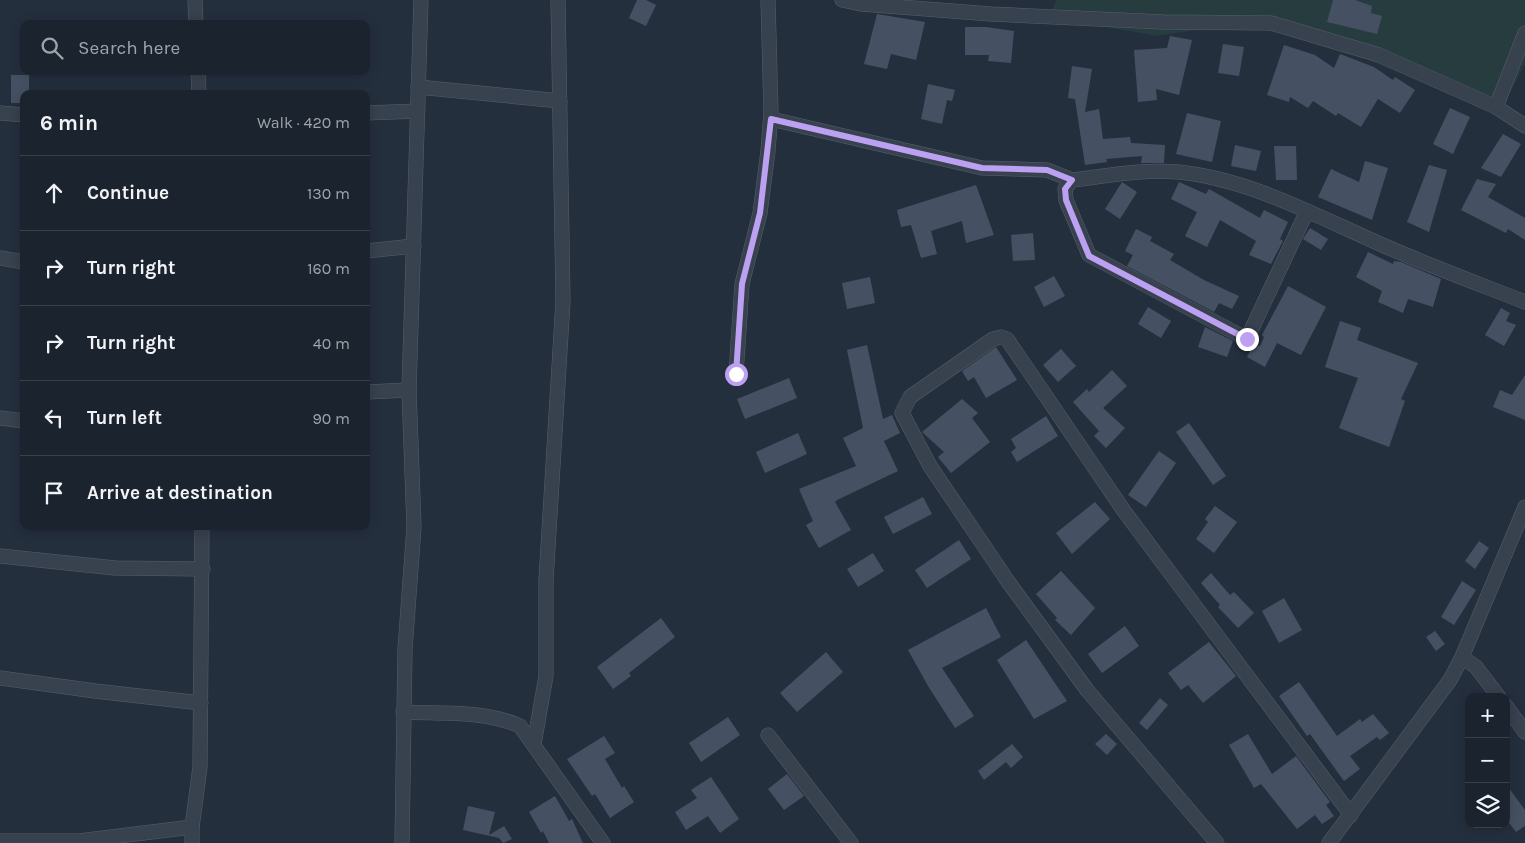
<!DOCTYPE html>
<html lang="en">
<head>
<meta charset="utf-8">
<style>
	body { margin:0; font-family:Karla,sans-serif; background:#282f3a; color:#f1f3f6 }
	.controls { position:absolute; right:15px; bottom:15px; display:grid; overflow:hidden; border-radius:10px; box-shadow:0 2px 12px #0003 }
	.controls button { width:45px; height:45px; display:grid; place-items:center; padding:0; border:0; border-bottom:1px solid #39404a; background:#1b232e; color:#f1f3f6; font:25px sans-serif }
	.stop { position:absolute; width:15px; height:15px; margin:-11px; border:4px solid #bca0f2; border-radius:50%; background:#fff }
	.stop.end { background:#bca0f2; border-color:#fff; box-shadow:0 1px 5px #0008 }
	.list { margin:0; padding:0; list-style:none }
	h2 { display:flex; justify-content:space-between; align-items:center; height:65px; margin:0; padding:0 20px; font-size:21px }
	h2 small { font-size:16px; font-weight:400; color:#a0a4aa }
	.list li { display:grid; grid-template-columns:32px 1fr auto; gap:15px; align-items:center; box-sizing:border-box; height:75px; padding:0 20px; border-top:1px solid #39404a }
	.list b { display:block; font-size:19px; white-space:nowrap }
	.list em { font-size:16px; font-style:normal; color:#a0a4aa }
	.icon { flex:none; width:28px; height:28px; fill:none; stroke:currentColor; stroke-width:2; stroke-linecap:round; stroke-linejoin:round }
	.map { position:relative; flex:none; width:1525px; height:843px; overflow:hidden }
	.search { position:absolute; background:#1b232e; box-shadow:0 2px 12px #0003; left:20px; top:20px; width:350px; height:55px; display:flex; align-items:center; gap:12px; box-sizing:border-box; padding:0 18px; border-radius:10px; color:#a0a4aa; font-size:19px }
	.panel { position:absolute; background:#1b232e; box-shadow:0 2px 12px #0003; left:20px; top:90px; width:350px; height:440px; border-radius:10px }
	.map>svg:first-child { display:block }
	.green { fill:#263c3f }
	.building { fill:#455162 }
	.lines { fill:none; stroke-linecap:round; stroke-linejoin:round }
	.street-casing { stroke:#565f6c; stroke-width:15 }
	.street { stroke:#38414e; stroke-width:14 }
	.route { stroke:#bca0f2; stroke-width:6 }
</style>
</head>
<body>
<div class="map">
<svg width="1525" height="843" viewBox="0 0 1525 843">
	<rect width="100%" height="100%" fill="#242f3e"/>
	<!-- green -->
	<polygon class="green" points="1056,0 1525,0 1525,64 1498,115 1271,18 1157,36 1049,17"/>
	<!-- building -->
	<g class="building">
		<polygon points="637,0 646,0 656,5 646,26 629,18"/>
		<polygon points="1333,0 1355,0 1372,6 1371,13 1382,16 1377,34 1327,22"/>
		<polygon points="877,14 925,22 916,60 891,54 887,69 864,64"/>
		<polygon points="965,27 986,27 1014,31 1011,63 988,61 989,55 965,55"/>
		<polygon points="1170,36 1192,40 1179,95 1156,89 1157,100 1138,102 1134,50 1167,48"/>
		<polygon points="1223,44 1244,47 1239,76 1218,73"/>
		<polygon points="1284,45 1315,55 1334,68 1340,54 1374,67 1393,80 1395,77 1415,90 1400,113 1378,99 1361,127 1338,113 1336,116 1313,101 1308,108 1290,97 1289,102 1267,95"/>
		<polygon points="1072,66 1092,69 1085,112 1099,109 1103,139 1130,137 1131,143 1165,145 1164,163 1141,163 1142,156 1106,159 1107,162 1085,165 1075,99 1068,98"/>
		<polygon points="11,75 29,75 29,94 24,94 24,103 11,103"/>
		<polygon points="928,84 955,90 952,101 947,100 942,124 921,119"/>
		<polygon points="1450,108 1470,117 1453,154 1433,144"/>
		<polygon points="1187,113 1221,121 1212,162 1176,154"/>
		<polygon points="1503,134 1521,144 1501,177 1481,168"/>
		<polygon points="1235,145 1261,151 1256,171 1231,166"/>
		<polygon points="1274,146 1296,146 1297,180 1276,180"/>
		<polygon points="1365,161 1388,168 1372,220 1318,197 1331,169 1359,182"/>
		<polygon points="1429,165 1447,170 1429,232 1407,222"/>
		<polygon points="1477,179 1496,184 1488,197 1525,218 1525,240 1508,229 1506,233 1461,210"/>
		<polygon points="1122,182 1137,192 1120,219 1105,209"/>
		<polygon points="1179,182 1206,194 1209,189 1260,218 1264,210 1288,222 1280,239 1283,241 1271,264 1249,255 1256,241 1220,220 1207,247 1185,236 1197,212 1171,199"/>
		<polygon points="976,185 994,235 966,243 962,221 931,231 937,254 921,258 911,225 901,227 897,210"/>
		<polygon points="1310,228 1328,239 1321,250 1303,239"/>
		<polygon points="1136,229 1152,237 1150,241 1174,254 1170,260 1204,280 1239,296 1232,309 1219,303 1214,312 1127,266 1133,255 1125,251"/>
		<polygon points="1033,233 1035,260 1013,261 1011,235"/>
		<polygon points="1368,252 1393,264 1394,261 1401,262 1441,279 1433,307 1408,299 1403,313 1378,302 1382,291 1356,277"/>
		<polygon points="1054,276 1065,296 1044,307 1034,287"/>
		<polygon points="870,277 875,303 847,309 842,283"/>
		<polygon points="1288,286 1326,307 1301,355 1277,343 1265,367 1247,357 1254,344 1260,346 1264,337 1262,335"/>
		<polygon points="1148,307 1171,321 1161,338 1138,324"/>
		<polygon points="1501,308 1510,313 1506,321 1516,325 1504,346 1485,335"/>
		<polygon points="1340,321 1361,328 1357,340 1418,363 1401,399 1405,401 1389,447 1339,428 1358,378 1325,367"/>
		<polygon points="1205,327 1233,341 1227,357 1198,347"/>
		<polygon points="867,345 883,419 892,415 900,433 884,441 898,471 837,500 835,502 851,530 819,548 806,525 813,521 799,489 856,466 843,438 863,428 847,350"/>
		<polygon points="996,347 1017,380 986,398 974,377 968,381 962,371"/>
		<polygon points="1061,349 1076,366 1058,382 1043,365"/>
		<polygon points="1112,370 1127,386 1103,408 1125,428 1106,448 1094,436 1099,431 1073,402 1087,389 1089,392"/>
		<polygon points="1525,375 1525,420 1493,407 1500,390 1512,395"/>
		<polygon points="789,378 797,398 745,419 737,399"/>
		<polygon points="962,399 978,413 972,418 990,442 951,473 938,457 944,452 922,432"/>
		<polygon points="1046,416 1058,436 1017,462 1011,452 1016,448 1011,439"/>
		<polygon points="1189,423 1226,476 1213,485 1176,432"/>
		<polygon points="798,433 807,454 765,473 756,452"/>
		<polygon points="1159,451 1176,463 1146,507 1128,495"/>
		<polygon points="923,497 932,514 893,534 884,517"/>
		<polygon points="1095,502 1110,519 1072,554 1056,533"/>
		<polygon points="1215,506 1237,522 1214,553 1196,539 1208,522 1205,519"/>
		<polygon points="959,540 971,559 927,588 915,570"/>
		<polygon points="1479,541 1489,548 1475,569 1465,561"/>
		<polygon points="873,553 884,571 858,587 847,569"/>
		<polygon points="1061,571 1095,608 1071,635 1055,620 1057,618 1036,594"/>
		<polygon points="1211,573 1230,595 1234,592 1254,613 1238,628 1218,607 1220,605 1201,583"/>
		<polygon points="1462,581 1476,590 1454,625 1441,617"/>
		<polygon points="1284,598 1302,630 1279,643 1262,611"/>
		<polygon points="986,608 1001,637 942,668 974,716 955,728 928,686 908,650"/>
		<polygon points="661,618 675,637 629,673 631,676 613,689 597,667"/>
		<polygon points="1125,626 1139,646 1102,673 1088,654"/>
		<polygon points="1435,631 1445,644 1436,651 1426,637"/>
		<polygon points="1026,640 1067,701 1034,719 997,660"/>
		<polygon points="1209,642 1236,676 1203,703 1188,685 1181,690 1168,673"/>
		<polygon points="826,652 843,672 797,712 780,693"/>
		<polygon points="1299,682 1337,736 1360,719 1362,722 1373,714 1389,733 1380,740 1377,737 1350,756 1360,769 1344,781 1310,734 1307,736 1279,696"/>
		<polygon points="1160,698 1168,705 1147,730 1139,723"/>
		<polygon points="728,717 740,735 701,762 689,743"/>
		<polygon points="1106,734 1117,744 1107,755 1095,744"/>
		<polygon points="1248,734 1272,774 1296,756 1330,802 1326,805 1334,816 1322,824 1315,815 1297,829 1261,784 1254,788 1229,745"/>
		<polygon points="604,736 615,753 605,759 622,788 624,786 634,802 610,818 595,794 592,796 567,759"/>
		<polygon points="1012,744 1023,757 1011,768 1006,762 984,780 978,771"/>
		<polygon points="787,774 804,796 784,810 768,789"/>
		<polygon points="711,777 739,819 720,833 708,816 686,830 675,812 697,798 691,790"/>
		<polygon points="1506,784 1525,810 1525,826 1516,832 1506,819"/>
		<polygon points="555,796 569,821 572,819 583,843 549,843 543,831 541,833 529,812"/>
		<polygon points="468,806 495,812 489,835 504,826 512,839 503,843 499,838 463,830"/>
	</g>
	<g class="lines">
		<!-- street casing -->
		<g class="street-casing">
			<g id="street">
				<polyline points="195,0 196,24"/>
				<polyline points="842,0 861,4 991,14 1163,22 1271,23 1379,55 1496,107 1525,126"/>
				<polyline points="198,71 199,94"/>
				<polyline points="418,87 560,101"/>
				<polyline points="1496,107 1525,33"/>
				<polyline points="0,113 24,115"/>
				<polyline points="366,113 418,111"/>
				<polyline points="771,119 982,168 1047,170 1072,180 1065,189 1066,200 1089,255 1247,339 1307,211"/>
				<path d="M 1072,180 C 1106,176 1143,169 1178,172 C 1251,179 1320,218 1387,247 C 1433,267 1479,284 1525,302"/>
				<polyline points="366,251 414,246"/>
				<polyline points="0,258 24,262"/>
				<polyline points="736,374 742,284 760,213 768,151 771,112 768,0"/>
				<polyline points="366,392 409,390"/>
				<polyline points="0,418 24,421"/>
				<polyline points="0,556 115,568 203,569"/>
				<polyline points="1462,657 1476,667 1499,697"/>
				<polyline points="0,678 95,691 201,703"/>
				<polyline points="1506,706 1525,732"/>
				<path d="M 403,712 C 442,714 484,710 520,726 L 603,843"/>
				<polyline points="768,735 851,843"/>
				<polyline points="534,744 546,676 546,580 563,301 558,0"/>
				<polyline points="0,841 79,841 192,827"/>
				<polyline points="192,843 192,827 200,767 202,526"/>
				<polyline points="402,843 405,649 414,527 409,390 421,0"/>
				<polyline points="1217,843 1087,690 1009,583 930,466 902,413 910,397 993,339 1001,337 1007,339 1124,511 1351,815"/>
				<polyline points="1329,843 1450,680 1462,657 1525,507"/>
			</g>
		</g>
		<!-- street -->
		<use href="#street" class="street"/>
	</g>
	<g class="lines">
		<!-- route -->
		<polyline class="route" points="736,374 742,284 760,213 771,119 982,168 1047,170 1072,180 1065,189 1066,200 1089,256 1247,339"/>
	</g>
</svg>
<div class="controls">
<button>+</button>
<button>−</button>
<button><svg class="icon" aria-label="layers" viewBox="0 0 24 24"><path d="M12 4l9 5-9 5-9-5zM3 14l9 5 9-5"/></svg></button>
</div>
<div class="stop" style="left:736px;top:374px"></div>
<div class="stop end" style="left:1247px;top:339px"></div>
<div class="search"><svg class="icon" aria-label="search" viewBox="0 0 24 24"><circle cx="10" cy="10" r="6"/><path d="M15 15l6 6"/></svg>Search here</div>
<section class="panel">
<h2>6 min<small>Walk · 420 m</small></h2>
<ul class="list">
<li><svg class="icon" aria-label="ahead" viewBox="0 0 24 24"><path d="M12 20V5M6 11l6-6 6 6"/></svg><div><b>Continue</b></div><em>130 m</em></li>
<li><svg class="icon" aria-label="right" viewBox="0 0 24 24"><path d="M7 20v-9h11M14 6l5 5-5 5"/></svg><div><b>Turn right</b></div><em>160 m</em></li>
<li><svg class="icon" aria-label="right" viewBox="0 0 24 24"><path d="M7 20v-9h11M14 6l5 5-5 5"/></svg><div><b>Turn right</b></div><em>40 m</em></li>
<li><svg class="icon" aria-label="left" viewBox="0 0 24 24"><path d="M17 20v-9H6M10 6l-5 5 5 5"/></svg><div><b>Turn left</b></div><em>90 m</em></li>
<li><svg class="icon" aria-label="arrive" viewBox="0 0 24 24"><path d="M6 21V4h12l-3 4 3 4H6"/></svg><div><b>Arrive at destination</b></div></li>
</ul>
</section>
</div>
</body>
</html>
